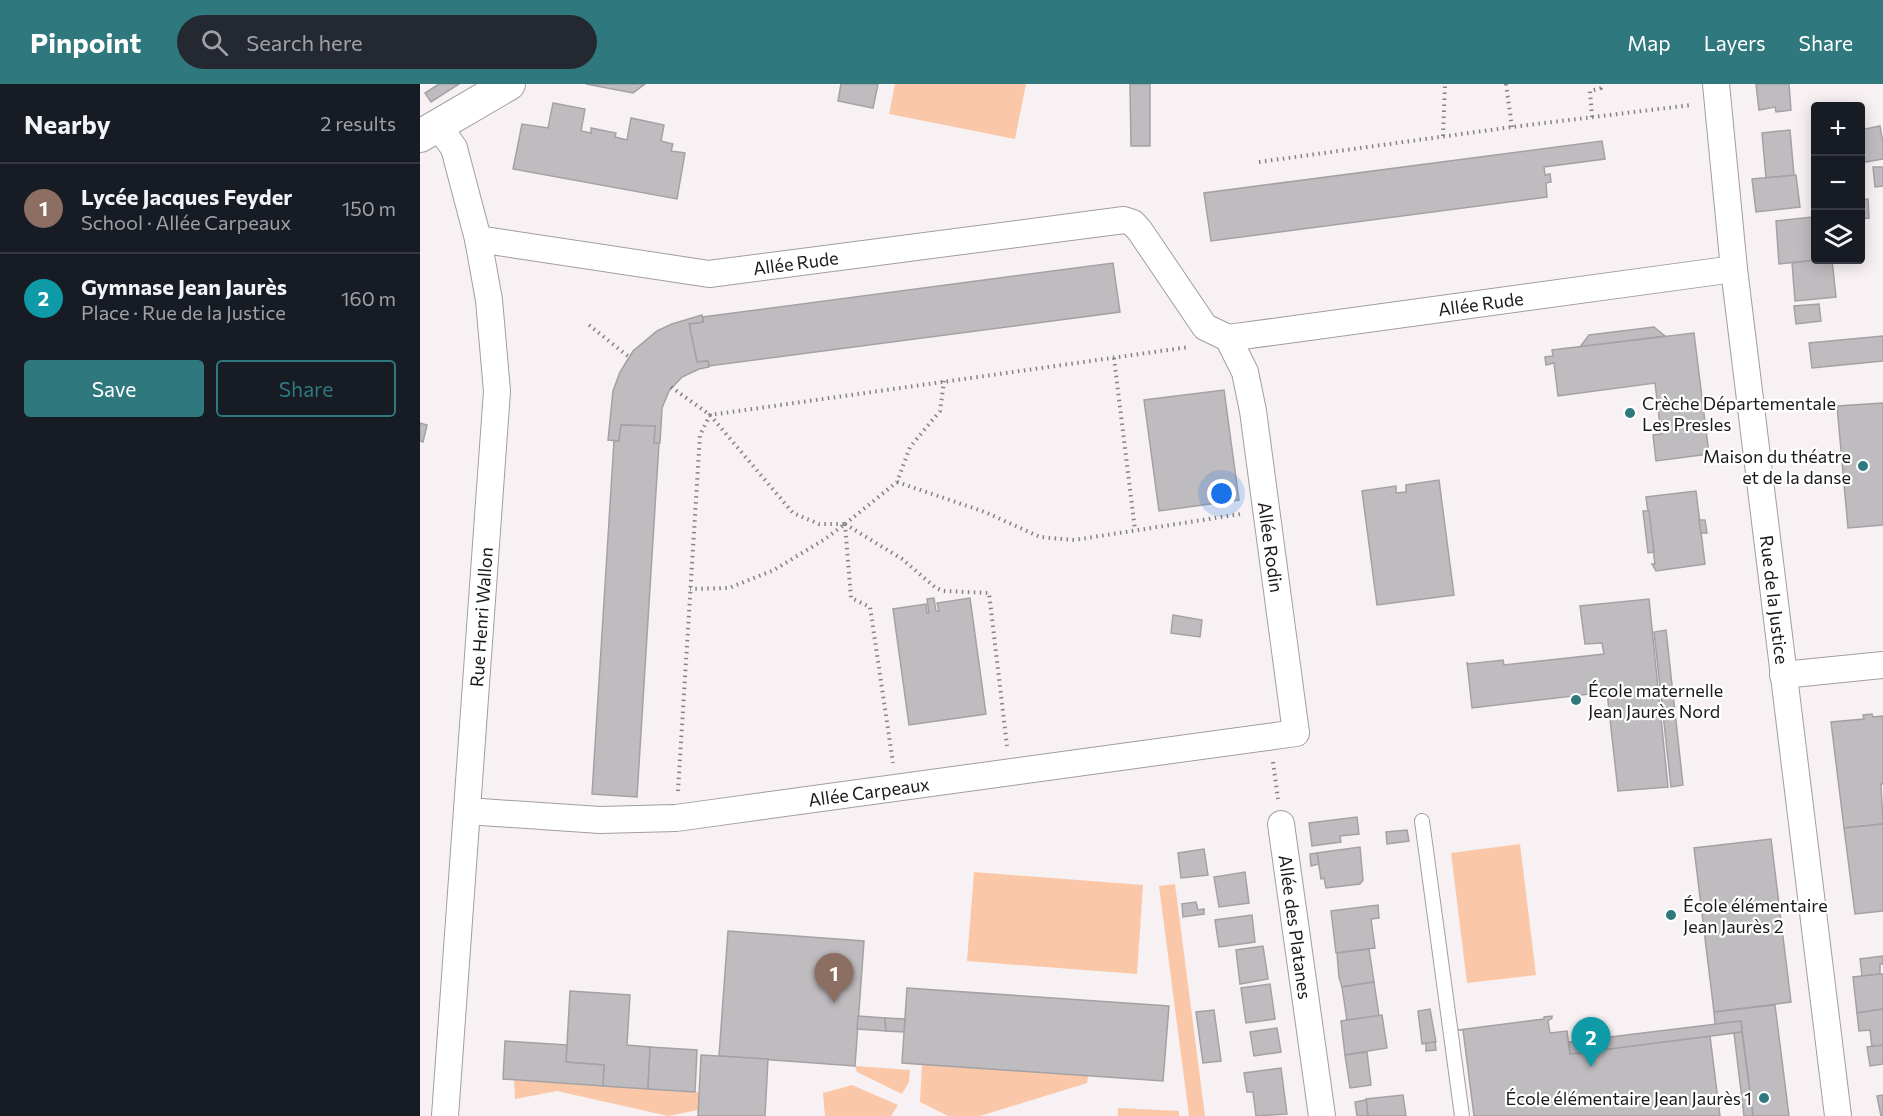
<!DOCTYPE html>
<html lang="en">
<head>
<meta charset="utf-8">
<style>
	body { margin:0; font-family:Commissioner,sans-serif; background:#242831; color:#f1f3f6 }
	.controls { position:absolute; right:18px; top:18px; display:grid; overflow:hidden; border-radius:6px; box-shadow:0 3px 15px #0003 }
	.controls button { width:54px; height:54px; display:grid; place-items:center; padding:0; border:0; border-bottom:2px solid #363941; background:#171b24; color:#f1f3f6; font:30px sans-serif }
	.you { position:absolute; left:802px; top:410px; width:21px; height:21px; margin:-15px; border:4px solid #fff; border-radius:50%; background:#1a73e8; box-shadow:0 0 0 9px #1a73e833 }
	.badge { display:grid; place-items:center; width:39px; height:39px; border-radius:50%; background:#2f797e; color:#fff; font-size:20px; font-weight:700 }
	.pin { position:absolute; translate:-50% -50px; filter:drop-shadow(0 2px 3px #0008) }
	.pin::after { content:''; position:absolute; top:32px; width:21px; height:18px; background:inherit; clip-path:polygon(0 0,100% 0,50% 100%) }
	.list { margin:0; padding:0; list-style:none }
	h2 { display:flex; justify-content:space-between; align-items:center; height:78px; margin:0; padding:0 24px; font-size:26px }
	h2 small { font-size:20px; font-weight:400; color:#9ea1a6 }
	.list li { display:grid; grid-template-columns:39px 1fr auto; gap:18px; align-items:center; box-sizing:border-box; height:90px; padding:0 24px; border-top:2px solid #363941 }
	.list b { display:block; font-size:22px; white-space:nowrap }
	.list p { margin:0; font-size:20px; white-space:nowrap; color:#9ea1a6 }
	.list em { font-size:20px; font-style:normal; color:#9ea1a6 }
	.actions { display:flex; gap:12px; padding:18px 24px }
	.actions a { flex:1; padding:14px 0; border:2px solid #2f797e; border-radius:6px; text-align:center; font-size:21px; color:#2f797e }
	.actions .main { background:#2f797e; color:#fff }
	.icon { flex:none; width:33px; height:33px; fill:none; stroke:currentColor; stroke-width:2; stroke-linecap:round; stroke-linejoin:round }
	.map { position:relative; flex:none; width:1463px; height:1032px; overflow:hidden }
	header { display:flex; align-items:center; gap:36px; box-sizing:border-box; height:84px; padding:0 30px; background:#2f797e; color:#fff }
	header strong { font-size:28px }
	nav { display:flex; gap:33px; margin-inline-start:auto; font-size:21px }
	.search { width:420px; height:54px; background:#242831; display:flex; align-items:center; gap:15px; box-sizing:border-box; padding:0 21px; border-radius:33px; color:#9ea1a6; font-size:22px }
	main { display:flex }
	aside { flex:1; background:#171b24 }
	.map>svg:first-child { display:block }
	.green { fill:#fac8a8 }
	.building { fill:#bfbcc0; stroke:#a4a1a5; stroke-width:1.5 }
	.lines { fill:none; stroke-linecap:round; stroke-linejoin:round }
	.service-casing { stroke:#a39d9f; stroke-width:16 }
	.minor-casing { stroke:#a39d9f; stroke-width:28 }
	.tertiary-casing { stroke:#a39d9f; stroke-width:34 }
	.path { stroke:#868283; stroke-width:4; stroke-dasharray:1.5 4.5; stroke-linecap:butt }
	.service { stroke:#fff; stroke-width:14 }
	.minor { stroke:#fff; stroke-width:26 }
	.tertiary { stroke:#fff; stroke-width:32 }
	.poi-dot { fill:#2f797e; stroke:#fff; stroke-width:2 }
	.labels { text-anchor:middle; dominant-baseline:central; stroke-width:4.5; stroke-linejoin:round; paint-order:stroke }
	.street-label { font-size:18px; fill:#1b191a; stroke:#fff }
	.poi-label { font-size:18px; fill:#1b191a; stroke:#fff; text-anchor:start }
</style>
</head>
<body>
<header>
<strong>Pinpoint</strong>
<div class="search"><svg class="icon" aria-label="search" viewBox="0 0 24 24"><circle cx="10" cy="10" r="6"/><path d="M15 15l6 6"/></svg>Search here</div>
<nav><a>Map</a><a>Layers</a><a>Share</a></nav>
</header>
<main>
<aside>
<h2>Nearby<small>2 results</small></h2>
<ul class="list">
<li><span class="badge" style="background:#8d6e63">1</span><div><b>Lycée Jacques Feyder</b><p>School · Allée Carpeaux</p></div><em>150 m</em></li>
<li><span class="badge" style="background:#0f9aa8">2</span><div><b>Gymnase Jean Jaurès</b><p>Place · Rue de la Justice</p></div><em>160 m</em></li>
</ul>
<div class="actions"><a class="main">Save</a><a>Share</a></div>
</aside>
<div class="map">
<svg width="1463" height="1032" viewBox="0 0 1463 1032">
	<rect width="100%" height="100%" fill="#f7f1f3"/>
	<!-- green -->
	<g class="green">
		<polygon points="475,0 606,0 595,55 469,30"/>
		<polygon points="1100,760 1116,891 1047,899 1031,769"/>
		<polygon points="554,788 723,801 717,890 547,877"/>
		<polygon points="755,800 785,1032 769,1032 739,802"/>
		<polygon points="502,980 668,992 667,999 560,1032 528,1032 500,1018"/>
		<polygon points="435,982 490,986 489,998 482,1010 437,988"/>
		<polygon points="94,996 279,1008 278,1026 248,1032 137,1007 95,1015"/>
		<polygon points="432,1001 478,1021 471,1032 405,1032 403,1009"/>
		<polygon points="698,1024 759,1027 759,1032 698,1032"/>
	</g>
	<!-- building -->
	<g class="building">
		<polygon points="19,0 39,0 11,18 5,9"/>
		<polygon points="166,0 225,0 213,9"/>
		<polygon points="421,0 458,0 453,24 418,17"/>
		<polygon points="710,0 730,0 730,62 711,62"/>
		<polygon points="1336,0 1369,0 1371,26 1356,28 1355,23 1339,26"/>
		<polygon points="133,19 165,25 161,47 171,49 171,44 196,49 195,53 207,56 211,34 244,41 241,57 253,60 251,67 265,69 257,115 93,85 102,40 128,44"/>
		<polygon points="1460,42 1463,59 1463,75 1440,79 1440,46"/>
		<polygon points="1370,46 1374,91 1346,94 1342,49"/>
		<polygon points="1182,57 1185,75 1124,83 1125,91 1130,90 1131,98 1126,99 1127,113 791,157 784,109"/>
		<polygon points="1453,83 1463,83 1463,102 1455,103"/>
		<polygon points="1376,91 1380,123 1336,128 1332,95"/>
		<polygon points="1448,115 1449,134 1440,135 1440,116"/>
		<polygon points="1392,133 1396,176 1359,180 1356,137"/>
		<polygon points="1396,176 1412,176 1416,213 1375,217 1372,179"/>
		<polygon points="693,179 700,228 289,282 288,277 277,278 269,240 283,238 283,233"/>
		<polygon points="1399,220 1401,237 1376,240 1374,222"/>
		<polygon points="282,231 283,238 269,240 277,278 288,277 289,283 279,285 262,293 249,307 242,324 240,359 234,359 235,342 201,341 199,357 188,356 193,307 200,288 213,267 237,247 252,240"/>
		<polygon points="1234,243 1245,252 1160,263 1169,251"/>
		<polygon points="1274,249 1289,370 1236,377 1233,351 1241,350 1235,299 1138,312 1134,279 1126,281 1125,273 1133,272 1132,266"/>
		<polygon points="1463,252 1463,277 1392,284 1389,259"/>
		<polygon points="804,306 819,416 739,427 724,316"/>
		<polygon points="1463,319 1463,441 1428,444 1417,322"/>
		<polygon points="0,339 7,341 3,358 0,357"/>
		<polygon points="201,341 235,342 234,359 239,359 217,713 172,710 194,357 199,357"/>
		<polygon points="1019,396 1034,511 957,521 942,407 976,402 976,409 986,408 986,401"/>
		<polygon points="1276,407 1285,480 1236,487 1232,480 1235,480 1226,413"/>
		<polygon points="1223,427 1229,427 1234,468 1228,469"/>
		<polygon points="1279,436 1285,436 1287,449 1281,449"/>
		<polygon points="514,514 516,527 519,527 517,519 550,514 566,630 489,641 473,525 506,520 507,529 509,529 507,515"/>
		<polygon points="1229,515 1248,703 1198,707 1187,608 1052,624 1047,578 1048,580 1083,576 1084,581 1184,570 1182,559 1165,560 1160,522"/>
		<polygon points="753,531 782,536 780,553 751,549"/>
		<polygon points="1246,546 1263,701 1251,703 1234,548"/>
		<polygon points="1452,630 1453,633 1463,632 1463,700 1461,700 1463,740 1424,744 1411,638 1444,635 1443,631"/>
		<polygon points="937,733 939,750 920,752 921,758 892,762 889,739"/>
		<polygon points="1463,740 1463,827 1435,830 1424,744"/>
		<polygon points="987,746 989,757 967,760 966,748"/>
		<polygon points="1351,755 1371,918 1294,928 1274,764"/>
		<polygon points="940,763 943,796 940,800 906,804 904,794 901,795 897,769"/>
		<polygon points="784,765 788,791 761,794 758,769"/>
		<polygon points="897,769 899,780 891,782 890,770"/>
		<polygon points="825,788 829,819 799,823 794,793"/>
		<polygon points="776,818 778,826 784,825 784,830 763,833 762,820"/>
		<polygon points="958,821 959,834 951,835 955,864 916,869 911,827"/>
		<polygon points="832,831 835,858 799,863 795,836"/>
		<polygon points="308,847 444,857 435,982 299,972"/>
		<polygon points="843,862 848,895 820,900 816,866"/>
		<polygon points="949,865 954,898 922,903 919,893 917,869"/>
		<polygon points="1463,872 1463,880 1460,880 1460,890 1442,892 1440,875"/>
		<polygon points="1460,890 1463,890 1463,925 1437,929 1433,893"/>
		<polygon points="954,898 959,932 927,936 922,903"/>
		<polygon points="850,900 855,935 826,939 821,904"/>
		<polygon points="487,904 749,922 743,997 482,979"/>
		<polygon points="150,907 210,911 207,961 230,963 228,1005 183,1002 184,981 146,978"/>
		<polygon points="1355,921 1369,1032 1333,1032 1321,937 1295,940 1294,928"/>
		<polygon points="1010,925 1016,958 1002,960 998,927"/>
		<polygon points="1463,925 1463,961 1452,963 1450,946 1439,947 1437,929"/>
		<polygon points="794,926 801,977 783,979 776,928"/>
		<polygon points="962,931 967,964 925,971 921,937"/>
		<polygon points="438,932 465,934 466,947 437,945"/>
		<polygon points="1132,932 1132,934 1128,937 1130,949 1147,947 1150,970 1290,952 1300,1032 1054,1032 1043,946 1038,946 1124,935 1124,933"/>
		<polygon points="465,934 485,935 484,948 466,947"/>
		<polygon points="1321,937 1322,948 1150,970 1149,958"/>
		<polygon points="857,944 861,968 834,972 830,948"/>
		<polygon points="1322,948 1333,1032 1324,1032 1314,949"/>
		<polygon points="85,957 147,961 146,978 184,981 183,1002 83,995"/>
		<polygon points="1015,958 1016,966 1006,967 1006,959"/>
		<polygon points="1463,961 1463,980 1450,982 1447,963"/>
		<polygon points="230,963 277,966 275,1008 228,1005"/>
		<polygon points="947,968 951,1001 930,1004 925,971"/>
		<polygon points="281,971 348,975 345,1032 278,1032"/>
		<polygon points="861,984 867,1030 836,1032 833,1008 827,1008 824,989"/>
		<polygon points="983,1011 986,1032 948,1032 946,1015"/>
		<polygon points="1463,1011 1463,1032 1461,1032 1457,1012"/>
		<polygon points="946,1016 948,1032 937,1032 935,1018"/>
	</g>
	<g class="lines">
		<!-- service casing -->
		<g class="service-casing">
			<polyline id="service" points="1002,737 1042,1032"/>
		</g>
		<!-- minor casing -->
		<g class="minor-casing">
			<g id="minor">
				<path id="s1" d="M 1296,0 L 1314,185 L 1418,1032"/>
				<polyline points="18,42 34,64 58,155 69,216 77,307 25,1032"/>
				<path id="s2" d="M 58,155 L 289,190 L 704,136 L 713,139 L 720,147 L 785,243 L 808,254"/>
				<path id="s3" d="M 808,254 L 1314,185"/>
				<polyline points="1363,591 1463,581"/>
				<path id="s4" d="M 47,727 L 180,736 L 256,734 L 876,649 L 833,327 L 825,288 L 808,254"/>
				<path id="s5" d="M 861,740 L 902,1032"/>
			</g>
		</g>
		<!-- tertiary casing -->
		<g class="tertiary-casing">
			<polyline id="tertiary" points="0,52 89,0"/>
		</g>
		<!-- path -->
		<g class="path">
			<polyline points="1086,0 1092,43"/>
			<polyline points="1172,33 1170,7 1181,4 1180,0"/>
			<polyline points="1023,52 1025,0"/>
			<polyline points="839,78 1092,43 1271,21"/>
			<polyline points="169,241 209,273"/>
			<polyline points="694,274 715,446"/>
			<polyline points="251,303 290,331 373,429 399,440 425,440 405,455 354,486 309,504 270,505"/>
			<polyline points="477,398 565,428 620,453 654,456 821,430"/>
			<polyline points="425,440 482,475 516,504 523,507 569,509 587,662"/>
			<polyline points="425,440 431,514 450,523 473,679"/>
			<polyline points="425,440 477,398 490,363 520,327 524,297"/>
			<polyline points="853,678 858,715"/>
			<polyline points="258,707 280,351 290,331 769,263"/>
		</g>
		<!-- service -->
		<use href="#service" class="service"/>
		<!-- minor -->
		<use href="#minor" class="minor"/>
		<!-- tertiary -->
		<use href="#tertiary" class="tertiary"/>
	</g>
	<!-- markers -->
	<g class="poi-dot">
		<circle cx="1210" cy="329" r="6"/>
		<circle cx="1443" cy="382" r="6"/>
		<circle cx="1156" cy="616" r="6"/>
		<circle cx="1251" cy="831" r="6"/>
		<circle cx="1344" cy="1014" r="6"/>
	</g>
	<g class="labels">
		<!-- street labels -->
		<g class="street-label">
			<text stroke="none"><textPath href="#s2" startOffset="321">Allée Rude</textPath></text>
			<text stroke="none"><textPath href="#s3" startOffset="255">Allée Rude</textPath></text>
			<text transform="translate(851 463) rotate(82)">Allée Rodin</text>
			<text stroke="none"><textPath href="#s1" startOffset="519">Rue de la Justice</textPath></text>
			<text transform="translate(61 533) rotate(-86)">Rue Henri Wallon</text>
			<text stroke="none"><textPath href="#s4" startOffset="404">Allée Carpeaux</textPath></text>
			<text stroke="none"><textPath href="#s5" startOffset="104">Allée des Platanes</textPath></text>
		</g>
		<!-- poi labels -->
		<g class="poi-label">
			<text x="1222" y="319">Crèche Départementale<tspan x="1222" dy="21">Les Presles</tspan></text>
			<text x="1431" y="372" text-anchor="end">Maison du théatre<tspan x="1431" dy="21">et de la danse</tspan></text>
			<text x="1168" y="606">École maternelle<tspan x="1168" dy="21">Jean Jaurès Nord</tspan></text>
			<text x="1263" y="821">École élémentaire<tspan x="1263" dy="21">Jean Jaurès 2</tspan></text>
			<text x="1332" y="1014" text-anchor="end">École élémentaire Jean Jaurès 1</text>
		</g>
	</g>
</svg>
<div class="controls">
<button>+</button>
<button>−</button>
<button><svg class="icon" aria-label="layers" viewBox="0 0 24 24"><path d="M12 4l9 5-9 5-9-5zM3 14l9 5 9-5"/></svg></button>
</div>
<div class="you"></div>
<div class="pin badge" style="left:414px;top:919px;background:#8d6e63">1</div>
<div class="pin badge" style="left:1171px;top:983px;background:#0f9aa8">2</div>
</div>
</main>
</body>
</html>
